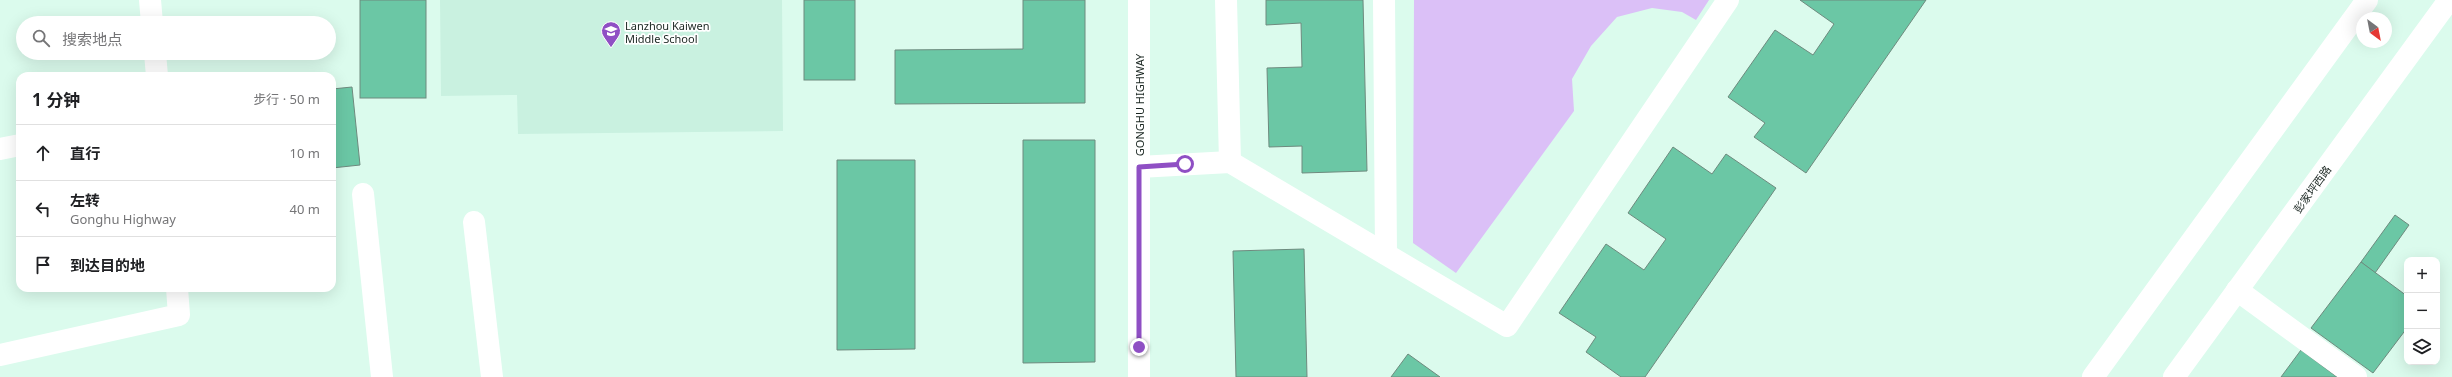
<!DOCTYPE html>
<html lang="zh">
<head>
<meta charset="utf-8">
<style>
	body { margin:0; font-family:"Noto Sans","Noto Sans SC",sans-serif; background:#f2f2f2; color:#202124 }
	.controls { position:absolute; right:12px; bottom:12px; display:grid; overflow:hidden; border-radius:8px; box-shadow:0 4px 16px #0002 }
	.controls button { width:36px; height:36px; display:grid; place-items:center; padding:0; border:0; border-bottom:1px solid #e0e0e0; background:#fff; color:#202124; font:20px sans-serif }
	.compass { position:absolute; left:2356px; top:12px; width:36px; height:36px; border-radius:50%; background:#fff; box-shadow:0 4px 16px #0002; rotate:148deg }
	.stop { position:absolute; width:12px; height:12px; margin:-9px; border:3px solid #8f4fc4; border-radius:50%; background:#fff }
	.stop.end { background:#8f4fc4; border-color:#fff; box-shadow:0 1px 4px #0008 }
	.list { margin:0; padding:0; list-style:none }
	h2 { display:flex; justify-content:space-between; align-items:center; height:52px; margin:0; padding:0 16px; font-size:17px }
	h2 small { font-size:13px; font-weight:400; color:#757577 }
	.list li { display:grid; grid-template-columns:26px 1fr auto; gap:12px; align-items:center; box-sizing:border-box; height:56px; padding:0 16px; border-top:1px solid #e0e0e0 }
	.list b { display:block; font-size:15px; white-space:nowrap }
	.list p { margin:0; font-size:13px; white-space:nowrap; color:#757577 }
	.list em { font-size:13px; font-style:normal; color:#757577 }
	.icon { flex:none; width:22px; height:22px; fill:none; stroke:currentColor; stroke-width:2; stroke-linecap:round; stroke-linejoin:round }
	.map { position:relative; flex:none; width:2452px; height:377px; overflow:hidden }
	.search { position:absolute; background:#fff; box-shadow:0 4px 16px #0002; left:16px; top:16px; width:320px; height:44px; display:flex; align-items:center; gap:10px; box-sizing:border-box; padding:0 14px; border-radius:22px; color:#757577; font-size:15px }
	.panel { position:absolute; background:#fff; box-shadow:0 4px 16px #0002; left:16px; top:72px; width:320px; height:220px; border-radius:12px }
	.map>svg:first-child { display:block }
	.built { fill:#c9f1e0 }
	.green { fill:#dbc0f7 }
	.building { fill:#6bc7a5; stroke:#6e8a7e }
	.lines { fill:none; stroke-linecap:round; stroke-linejoin:round }
	.minor { stroke:#fff; stroke-width:22 }
	.major { stroke:#fff; stroke-width:22 }
	.route { stroke:#8f4fc4; stroke-width:5 }
	.labels { text-anchor:middle; dominant-baseline:central; stroke-width:3.5; stroke-linejoin:round; paint-order:stroke }
	.poi-label { font-size:11px; fill:#192520; stroke:#fff; text-anchor:start }
	.street-label { font-size:11px; fill:#192520; stroke:#fff }
</style>
</head>
<body>
<div class="map">
<svg width="2452" height="377" viewBox="0 0 2452 377">
	<rect width="100%" height="100%" fill="#dbfbed"/>
	<!-- built -->
	<polygon class="built" points="440,0 782,0 783,131 518,134 517,95 441,96"/>
	<!-- green -->
	<polygon class="green" points="1414,0 1709,0 1696,20 1682,12 1652,8 1617,17 1591,46 1572,79 1574,111 1456,273 1413,243"/>
	<!-- building -->
	<g class="building">
		<rect x="360" y="0" width="66" height="98"/>
		<rect x="804" y="0" width="51" height="80"/>
		<polygon points="1023,0 1085,0 1085,103 895,104 895,50 1023,49"/>
		<polygon points="1266,0 1363,0 1367,171 1302,173 1302,146 1269,147 1267,68 1302,67 1301,23 1266,25"/>
		<polygon points="1800,0 1926,0 1806,173 1754,137 1765,123 1728,97 1775,30 1813,55 1834,24"/>
		<polygon points="352,87 360,165 332,168 332,89"/>
		<polygon points="1023,140 1095,140 1095,362 1023,363"/>
		<polygon points="1673,147 1712,174 1726,154 1776,188 1645,377 1621,377 1586,352 1596,337 1559,313 1606,244 1644,270 1666,239 1628,213"/>
		<polygon points="837,160 915,160 915,349 837,350"/>
		<polygon points="2395,215 2409,225 2375,273 2361,262"/>
		<polygon points="1304,249 1307,377 1236,377 1233,251"/>
		<polygon points="2361,262 2407,296 2407,328 2373,373 2311,328"/>
		<polygon points="2301,350 2337,377 2281,377"/>
		<polygon points="1408,354 1440,377 1391,377"/>
	</g>
	<g class="lines">
		<!-- minor -->
		<g class="minor">
			<polyline points="150,0 152,23"/>
			<polyline points="1226,0 1230,162"/>
			<polyline points="1384,0 1386,254"/>
			<polyline points="155,53 157,76"/>
			<polyline points="0,149 20,145"/>
			<polyline points="1139,167 1230,162 1507,326 1728,0"/>
			<polyline points="363,194 382,377"/>
			<polyline points="474,222 492,377"/>
			<polyline points="2237,290 2356,377"/>
			<polyline points="0,355 179,315 177,288"/>
		</g>
		<!-- major -->
		<g class="major">
			<polyline points="1139,377 1139,0"/>
			<polyline points="2093,377 2367,0"/>
			<polyline points="2174,377 2449,0"/>
		</g>
	</g>
	<g class="lines">
		<!-- route -->
		<polyline class="route" points="1139,347 1139,167 1185,164"/>
	</g>
	<!-- icons -->
	<defs>
		<g id="school-pin" transform="scale(1)"><path d="M0 17L-7.5 6A9.5 9.5 0 1 1 7.5 6Z" fill="#8f4fc4" stroke="#fff"/><path d="M0-5L7-2L0 1L-7-2ZM-4 1L0 2.5L4 1V4Q0 6-4 4Z" fill="#fff"/></g>
	</defs>
	<g fill-rule="evenodd">
		<use href="#school-pin" x="611" y="31"/>
	</g>
	<g class="labels">
		<!-- poi labels -->
		<g class="poi-label">
			<text x="625" y="25">Lanzhou Kaiwen<tspan x="625" dy="13">Middle School</tspan></text>
		</g>
		<!-- street labels -->
		<g class="street-label">
			<text transform="translate(1139 105) rotate(-90)">GONGHU HIGHWAY</text>
			<text transform="translate(2312 189) rotate(-54)">彭家坪西路</text>
		</g>
	</g>
</svg>
<div class="controls">
<button>+</button>
<button>−</button>
<button><svg class="icon" aria-label="layers" viewBox="0 0 24 24"><path d="M12 4l9 5-9 5-9-5zM3 14l9 5 9-5"/></svg></button>
</div>
<svg class="compass" viewBox="-18 -18 36 36"><path d="M0-13l5 13h-10z" fill="#e53935"/><path d="M0 13l5-13h-10z" fill="#757577"/></svg>
<div class="stop" style="left:1185px;top:164px"></div>
<div class="stop end" style="left:1139px;top:347px"></div>
<div class="search"><svg class="icon" aria-label="search" viewBox="0 0 24 24"><circle cx="10" cy="10" r="6"/><path d="M15 15l6 6"/></svg>搜索地点</div>
<section class="panel">
<h2>1 分钟<small>步行 · 50 m</small></h2>
<ul class="list">
<li><svg class="icon" aria-label="ahead" viewBox="0 0 24 24"><path d="M12 20V5M6 11l6-6 6 6"/></svg><div><b>直行</b></div><em>10 m</em></li>
<li><svg class="icon" aria-label="left" viewBox="0 0 24 24"><path d="M17 20v-9H6M10 6l-5 5 5 5"/></svg><div><b>左转</b><p>Gonghu Highway</p></div><em>40 m</em></li>
<li><svg class="icon" aria-label="arrive" viewBox="0 0 24 24"><path d="M6 21V4h12l-3 4 3 4H6"/></svg><div><b>到达目的地</b></div></li>
</ul>
</section>
</div>
</body>
</html>
